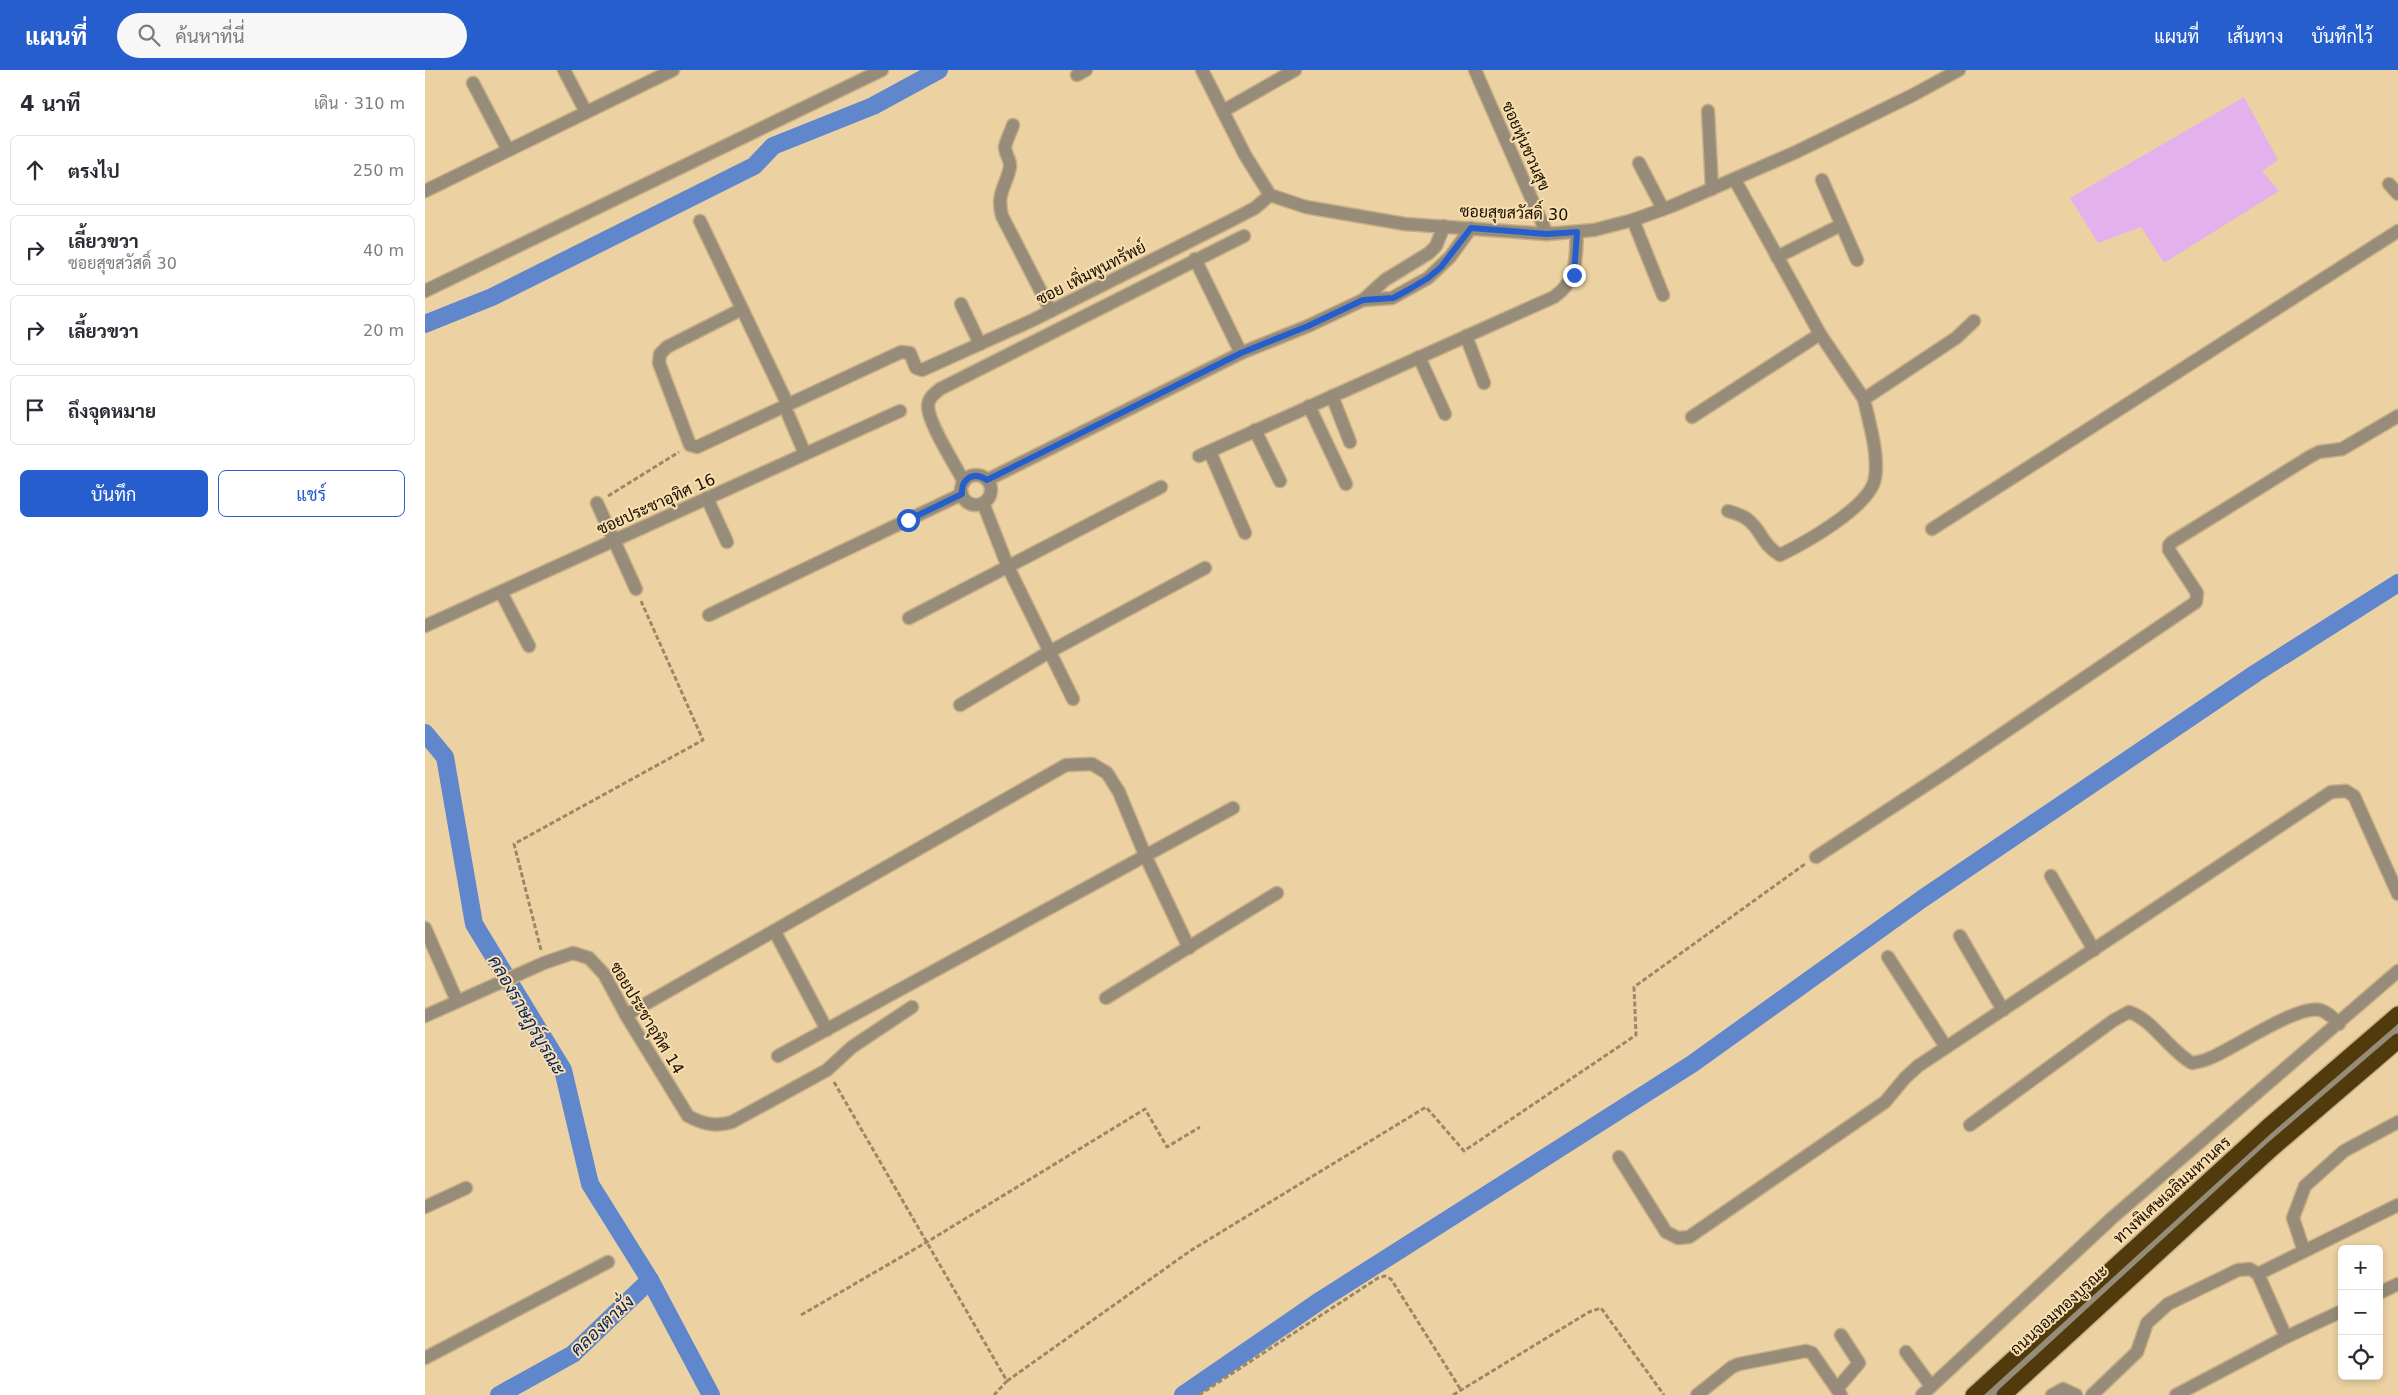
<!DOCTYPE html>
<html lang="th">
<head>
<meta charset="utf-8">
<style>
	body { margin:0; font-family:"DejaVu Sans",Sarabun,sans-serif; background:#f7f7f7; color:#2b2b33 }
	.controls { position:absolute; right:15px; bottom:15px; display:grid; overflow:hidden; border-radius:8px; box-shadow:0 2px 8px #0003 }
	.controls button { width:45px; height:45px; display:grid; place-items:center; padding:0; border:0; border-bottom:1px solid #e1e1e2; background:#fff; color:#2b2b33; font:25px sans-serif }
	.stop { position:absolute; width:15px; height:15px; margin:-11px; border:4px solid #265fcd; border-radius:50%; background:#fff }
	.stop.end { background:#265fcd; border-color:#fff; box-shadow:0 1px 5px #0008 }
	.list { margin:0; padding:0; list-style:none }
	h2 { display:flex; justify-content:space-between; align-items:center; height:65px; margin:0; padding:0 20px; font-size:21px }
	h2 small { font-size:16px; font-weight:400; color:#7c7c81 }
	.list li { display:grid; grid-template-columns:32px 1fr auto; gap:15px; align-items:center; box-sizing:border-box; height:70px; margin:0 10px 10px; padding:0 10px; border:1px solid #e1e1e2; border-radius:8px }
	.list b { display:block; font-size:19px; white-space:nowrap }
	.list p { margin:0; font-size:16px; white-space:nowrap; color:#7c7c81 }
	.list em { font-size:16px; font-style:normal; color:#7c7c81 }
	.actions { display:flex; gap:10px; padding:15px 20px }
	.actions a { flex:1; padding:11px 0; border:1px solid #265fcd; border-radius:8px; text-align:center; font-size:18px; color:#265fcd }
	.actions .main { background:#265fcd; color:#fff }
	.icon { flex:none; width:28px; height:28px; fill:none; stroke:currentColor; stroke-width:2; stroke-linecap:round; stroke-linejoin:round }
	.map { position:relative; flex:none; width:1973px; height:1325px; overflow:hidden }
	header { display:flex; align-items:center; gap:30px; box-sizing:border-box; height:70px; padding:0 25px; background:#265fcd; color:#fff }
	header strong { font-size:24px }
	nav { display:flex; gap:28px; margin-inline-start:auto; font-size:18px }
	.search { width:350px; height:45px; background:#f7f7f7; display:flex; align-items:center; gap:12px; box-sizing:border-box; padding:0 18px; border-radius:28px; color:#7c7c81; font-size:19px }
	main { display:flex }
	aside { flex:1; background:#fff }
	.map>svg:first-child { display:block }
	.green { fill:#e3b1eb }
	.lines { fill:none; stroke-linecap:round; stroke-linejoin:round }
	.canal { stroke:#6086cb; stroke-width:18 }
	.minor-casing { stroke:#c6af86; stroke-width:15 }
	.highway-casing { stroke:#c6af86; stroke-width:18 }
	.path { stroke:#9c8866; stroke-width:3; stroke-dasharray:5 2.5; stroke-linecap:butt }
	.minor { stroke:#978c79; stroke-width:12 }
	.highway { stroke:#513b0c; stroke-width:15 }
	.route { stroke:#265fcd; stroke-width:6 }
	.labels { text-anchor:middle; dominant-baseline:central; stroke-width:4; stroke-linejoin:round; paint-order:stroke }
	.street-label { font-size:16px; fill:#170e00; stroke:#f9dfaf }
	.water-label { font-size:18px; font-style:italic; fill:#062663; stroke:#f9dfaf }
</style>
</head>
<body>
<header>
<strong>แผนที่</strong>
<div class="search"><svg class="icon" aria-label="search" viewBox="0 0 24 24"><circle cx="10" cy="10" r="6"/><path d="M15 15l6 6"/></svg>ค้นหาที่นี่</div>
<nav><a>แผนที่</a><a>เส้นทาง</a><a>บันทึกไว้</a></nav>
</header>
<main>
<aside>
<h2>4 นาที<small>เดิน · 310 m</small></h2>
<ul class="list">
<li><svg class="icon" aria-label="ahead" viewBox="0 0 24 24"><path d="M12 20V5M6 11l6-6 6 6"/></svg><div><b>ตรงไป</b></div><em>250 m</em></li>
<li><svg class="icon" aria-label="right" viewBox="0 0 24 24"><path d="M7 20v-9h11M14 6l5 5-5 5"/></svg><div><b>เลี้ยวขวา</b><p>ซอยสุขสวัสดิ์ 30</p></div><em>40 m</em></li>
<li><svg class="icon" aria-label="right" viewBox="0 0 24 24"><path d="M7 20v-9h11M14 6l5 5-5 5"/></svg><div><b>เลี้ยวขวา</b></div><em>20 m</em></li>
<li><svg class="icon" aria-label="arrive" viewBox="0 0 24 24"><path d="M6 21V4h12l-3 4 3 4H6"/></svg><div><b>ถึงจุดหมาย</b></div></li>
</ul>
<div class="actions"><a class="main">บันทึก</a><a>แชร์</a></div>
</aside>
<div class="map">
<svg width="1973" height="1325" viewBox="0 0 1973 1325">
	<rect width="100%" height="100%" fill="#ecd2a3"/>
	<!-- green -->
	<polygon class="green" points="1819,27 1853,90 1837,101 1854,121 1739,193 1716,157 1673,173 1645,128"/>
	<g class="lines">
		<!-- canal -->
		<g class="canal">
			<polyline points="0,254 67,227 329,96 348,76 448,36 514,0"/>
			<polyline points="0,663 20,687 49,854 138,1000 165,1114 225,1210 286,1325"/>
			<polyline points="74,1325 148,1284 225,1210"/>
			<polyline points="758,1325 896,1230 1267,994 1497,829 1831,603 1973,513"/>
		</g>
		<!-- minor casing -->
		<g class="minor-casing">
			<g id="minor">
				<polyline points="139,0 161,42"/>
				<polyline points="777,0 820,85 845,125 881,137 980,154 1122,164 1169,160 1208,150 1247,136 1371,82 1488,25 1534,0"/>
				<polyline points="1050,0 1122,164"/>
				<polyline points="652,5 661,0"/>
				<polyline points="48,13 83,80"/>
				<polyline points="798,41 870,0"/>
				<polyline points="1283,41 1287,119"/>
				<path d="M 588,55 C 586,61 581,71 580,77 C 580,84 586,90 585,97 C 581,117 571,123 577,146 L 626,241"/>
				<polyline points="1214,93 1238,139"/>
				<polyline points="1310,110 1395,264 1439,329 1531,268 1549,251"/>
				<polyline points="1397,110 1432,190"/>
				<polyline points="1964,114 1973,124"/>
				<polyline points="0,121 248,0"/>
				<polyline points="1208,150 1238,225"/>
				<polyline points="275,151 363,335"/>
				<polyline points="1019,156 1011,176 1004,183 960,210 938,230 967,228 1003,208 1025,187 1046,158"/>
				<polyline points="1352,187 1416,155"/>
				<polyline points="770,189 816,283"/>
				<polyline points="0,221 457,0"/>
				<polyline points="536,234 555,274"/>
				<polyline points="317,239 242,277 235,284 234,293 265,375 272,377 476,282 485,283 491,298 497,300 608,250 809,149 830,138 845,125"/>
				<polyline points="1041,266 1059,313"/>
				<polyline points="994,287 1020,344"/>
				<polyline points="907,326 925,372"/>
				<polyline points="884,336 921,414"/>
				<polyline points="363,344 380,384"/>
				<polyline points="1267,347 1395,264"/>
				<polyline points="830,360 855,411"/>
				<polyline points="785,382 820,463"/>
				<path d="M 774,386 L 1129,227 C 1154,209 1150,190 1152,162"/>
				<circle cx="551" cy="420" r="15"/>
				<polyline points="562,410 816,283 883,256 938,230"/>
				<path d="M 539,412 C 530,394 504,355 503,337 C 503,328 509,324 515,319 L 819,166"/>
				<polyline points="282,428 302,472"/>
				<polyline points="172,433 211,519"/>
				<polyline points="558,433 583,497 648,629"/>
				<path d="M 1303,441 C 1309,443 1317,445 1322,449 C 1337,460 1336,474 1355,485 C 1380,473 1446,436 1450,408 C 1454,383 1444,353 1439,329"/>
				<polyline points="1507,459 1973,161"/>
				<polyline points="76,522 104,576"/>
				<polyline points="284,545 537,424"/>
				<polyline points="484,548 736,417"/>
				<polyline points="0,556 475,341"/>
				<polyline points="535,635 624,582 780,498"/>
				<polyline points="1391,787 1521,702 1771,532 1772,523 1744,480 1744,475 1747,472 1886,386 1894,382 1917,379 1973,346"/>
				<polyline points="1626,806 1669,880"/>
				<polyline points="0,858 32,931"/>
				<polyline points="350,862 402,960"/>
				<polyline points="1535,866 1578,940"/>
				<polyline points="1463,887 1521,977"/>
				<polyline points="681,928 852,823"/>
				<polyline points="201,945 641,695 667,694 682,703 694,722 720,785 764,878"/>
				<path d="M 0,946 L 119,893 L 148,883 L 164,888 L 179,904 L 201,945 L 263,1046 C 278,1054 290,1057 307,1052 L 402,1000 L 427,977 L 487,937"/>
				<polyline points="353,986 808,738"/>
				<path d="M 1545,1055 L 1689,950 L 1704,942 C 1727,949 1744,980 1767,993 C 1773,992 1779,991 1785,988 C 1808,979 1873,934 1895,940 C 1903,942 1908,948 1914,954"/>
				<polyline points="1194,1087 1241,1162 1253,1168 1264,1167 1460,1032 1480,1008 1493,996 1906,722 1921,721 1929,726 1973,824"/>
				<polyline points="0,1137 41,1118"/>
				<polyline points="1879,1181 1868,1148 1880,1116 1919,1081 1973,1052"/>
				<polyline points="1954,1223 1973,1214"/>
				<polyline points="1861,1267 1833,1204 1973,1135"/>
				<polyline points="1481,1282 1506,1316"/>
				<polyline points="0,1288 183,1192"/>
				<polyline points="1412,1319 1434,1293 1416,1265"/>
				<polyline points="1272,1325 1307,1297 1314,1294 1381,1281 1387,1283 1416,1325"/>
				<polyline points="1497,1325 1687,1148 1973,901"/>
				<polyline points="1564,1325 1823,1090 1973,961"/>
				<polyline points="1627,1325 1638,1319 1651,1325"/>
				<polyline points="1667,1325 1712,1282 1722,1253 1743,1234 1813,1200 1825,1199 1833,1204"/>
				<polyline points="1751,1325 1861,1267 1917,1241"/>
			</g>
		</g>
		<!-- highway casing -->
		<g class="highway-casing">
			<g id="highway">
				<polyline points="1548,1325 1842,1057 1973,944"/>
				<polyline points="1579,1325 1846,1080 1973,971"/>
			</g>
		</g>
		<!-- path -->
		<g class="path">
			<polyline points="183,426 254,382"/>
			<polyline points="116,880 89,774 278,670 216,531"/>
			<polyline points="409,1012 582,1311 569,1325"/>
			<polyline points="376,1245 502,1172 720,1039 742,1077 775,1057"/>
			<polyline points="582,1311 765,1181 1001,1037 1039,1081 1211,965 1209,917 1380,794"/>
			<polyline points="774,1325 953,1208 960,1206 966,1209 1036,1320"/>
			<polyline points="1028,1325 1164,1242 1176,1238 1239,1325"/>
		</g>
		<!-- minor -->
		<use href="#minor" class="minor"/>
		<!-- highway -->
		<use href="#highway" class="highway"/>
	</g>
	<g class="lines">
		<!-- route -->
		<path class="route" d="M 483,450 L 537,424 C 536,408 549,401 562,410 L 816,283 L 883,256 L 938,230 L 968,228 L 983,220 L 1003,208 L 1016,197 L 1046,158 L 1122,164 L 1152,162 L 1149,205"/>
	</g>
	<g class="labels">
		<!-- street labels -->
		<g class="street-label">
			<text transform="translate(1101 76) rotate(66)">ซอยหุ่นชวนสุข</text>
			<text transform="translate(1089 143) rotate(2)">ซอยสุขสวัสดิ์ 30</text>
			<text transform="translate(666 203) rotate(-27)">ซอย เพิ่มพูนทรัพย์</text>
			<text transform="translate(231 434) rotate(-24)">ซอยประชาอุทิศ 16</text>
			<text transform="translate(222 948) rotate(59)">ซอยประชาอุทิศ 14</text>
			<text transform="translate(1747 1120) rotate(-42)">ทางพิเศษเฉลิมมหานคร</text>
			<text transform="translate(1634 1240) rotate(-42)">ถนนจอมทองบูรณะ</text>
		</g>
		<!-- water labels -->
		<g class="water-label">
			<text transform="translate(102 945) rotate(60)">คลองราษฎร์บูรณะ</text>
			<text transform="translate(177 1255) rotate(-43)">คลองตามั่ง</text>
		</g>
	</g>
</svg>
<div class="controls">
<button>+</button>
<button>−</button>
<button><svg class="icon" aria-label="locate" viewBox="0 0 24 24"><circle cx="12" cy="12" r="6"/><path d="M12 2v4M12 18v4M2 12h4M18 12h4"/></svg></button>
</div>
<div class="stop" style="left:483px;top:450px"></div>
<div class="stop end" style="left:1149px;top:205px"></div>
</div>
</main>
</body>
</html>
